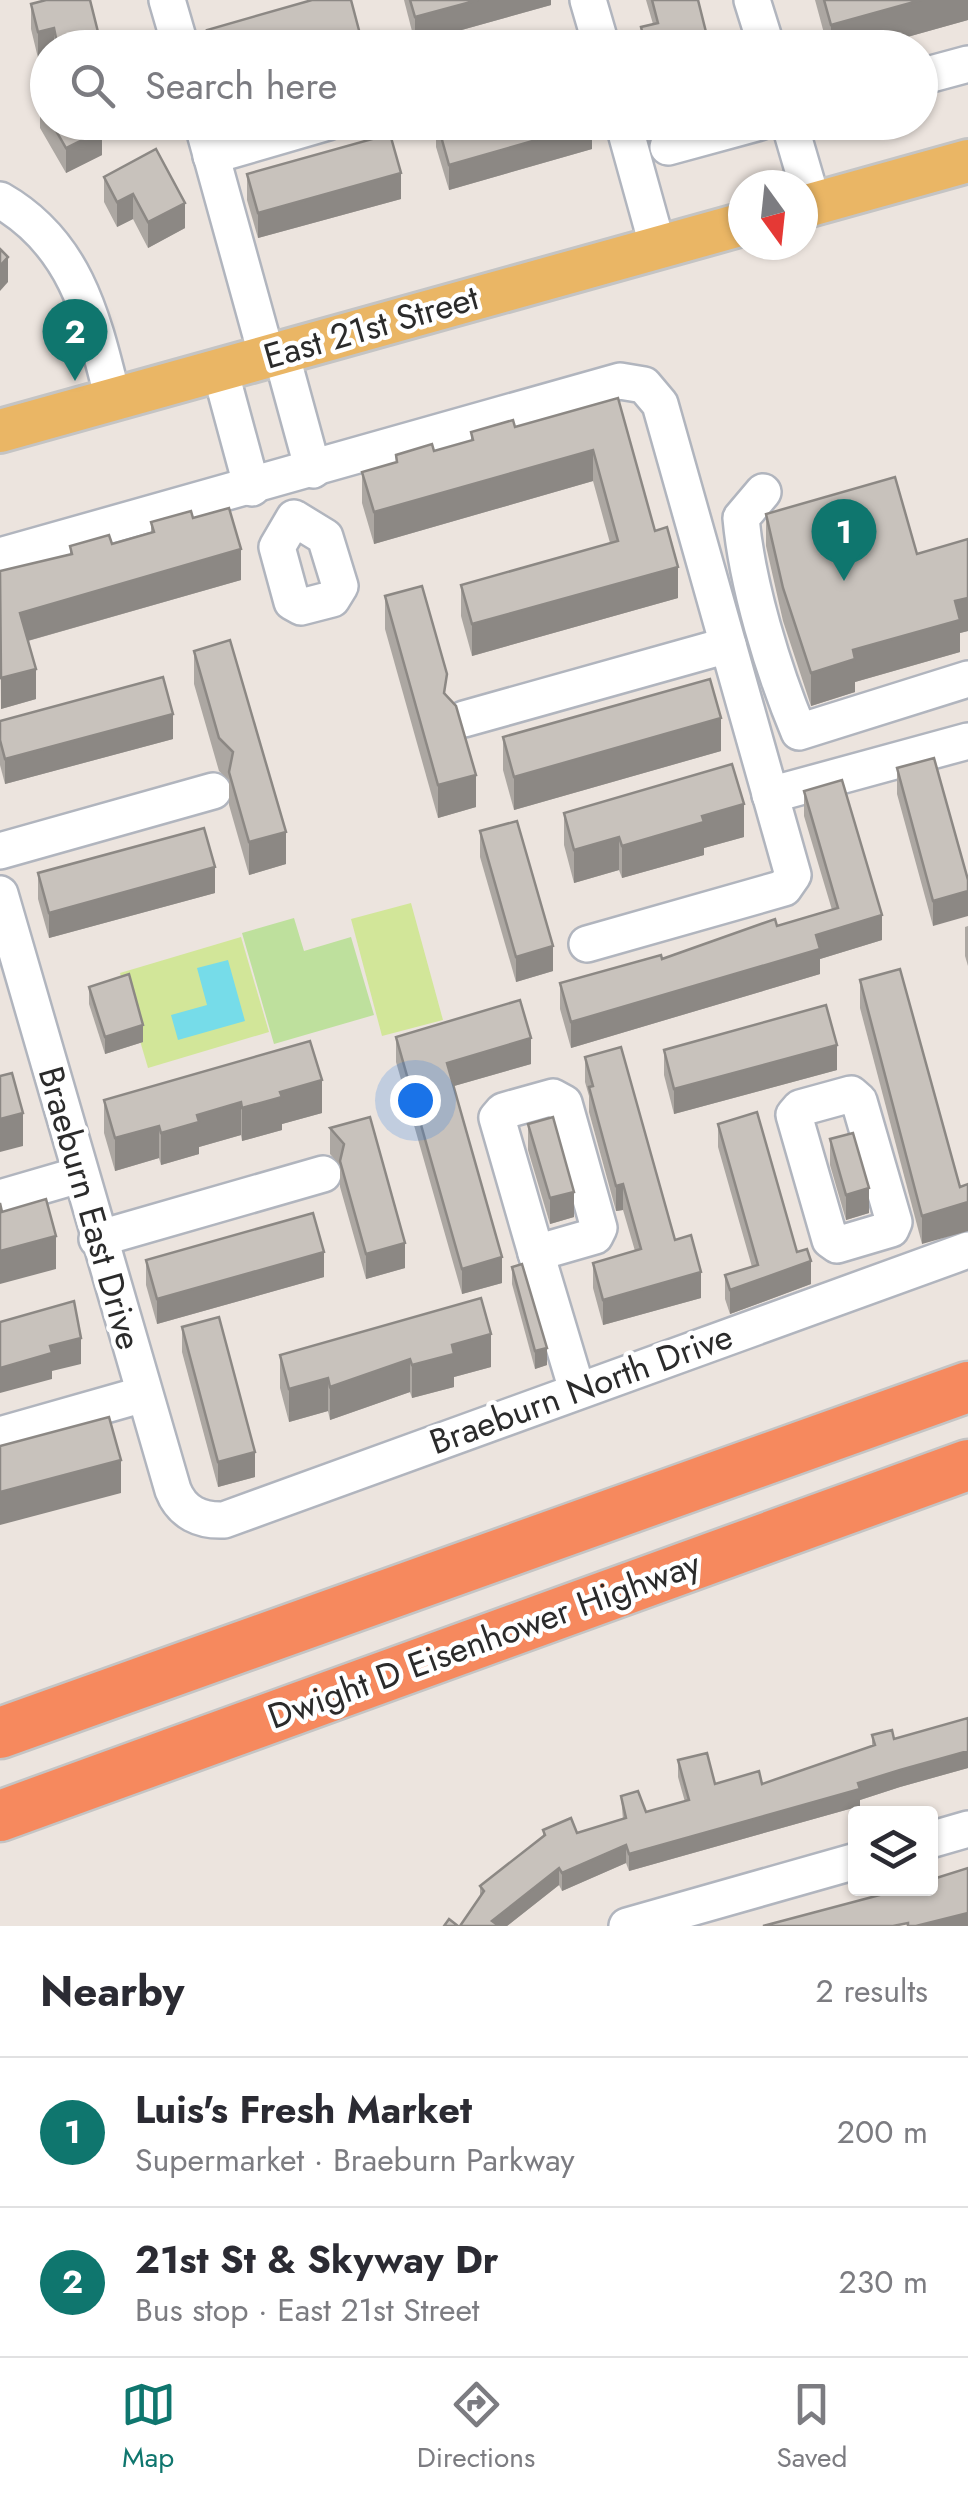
<!DOCTYPE html>
<html lang="en">
<head>
<meta charset="utf-8">
<style>
	body { margin:0; font-family:Jost,sans-serif; background:#f2f2f3; color:#2b2b33 }
	.controls { position:absolute; right:30px; bottom:30px; display:grid; overflow:hidden; border-radius:10px; box-shadow:0 2px 8px #0004 }
	.controls button { width:90px; height:90px; display:grid; place-items:center; padding:0; border:0; border-bottom:2px solid #e1e1e2; background:#fff; color:#2b2b33; font:50px sans-serif }
	.compass { position:absolute; left:728px; top:170px; width:90px; height:90px; border-radius:50%; background:#fff; box-shadow:0 2px 8px #0004; rotate:165deg }
	.you { position:absolute; left:415px; top:1100px; width:35px; height:35px; margin:-25px; border:8px solid #fff; border-radius:50%; background:#1a73e8; box-shadow:0 0 0 15px #1a73e833 }
	.badge { display:grid; place-items:center; width:65px; height:65px; border-radius:50%; background:#0f766e; color:#fff; font-size:32px; font-weight:700 }
	.pin { position:absolute; translate:-50% -82px; filter:drop-shadow(0 2px 5px #0008) }
	.pin::after { content:''; position:absolute; top:52px; width:35px; height:30px; background:inherit; clip-path:polygon(0 0,100% 0,50% 100%) }
	.list { margin:0; padding:0; list-style:none }
	h2 { display:flex; justify-content:space-between; align-items:center; height:130px; margin:0; padding:0 40px; font-size:42px }
	h2 small { font-size:32px; font-weight:400; color:#7c7c81 }
	.list li { display:grid; grid-template-columns:65px 1fr auto; gap:30px; align-items:center; box-sizing:border-box; height:150px; padding:0 40px; border-top:2px solid #e1e1e2 }
	.list b { display:block; font-size:38px; white-space:nowrap }
	.list p { margin:0; font-size:32px; white-space:nowrap; color:#7c7c81 }
	.list em { font-size:32px; font-style:normal; color:#7c7c81 }
	.icon { flex:none; width:55px; height:55px; fill:none; stroke:currentColor; stroke-width:2; stroke-linecap:round; stroke-linejoin:round }
	.map { position:relative; flex:none; width:968px; height:1926px; overflow:hidden }
	.search { position:absolute; background:#fff; box-shadow:0 2px 8px #0004; left:30px; right:30px; top:30px; height:110px; display:flex; align-items:center; gap:25px; box-sizing:border-box; padding:0 35px; border-radius:55px; color:#7c7c81; font-size:38px }
	.sheet { height:430px; background:#fff }
	nav { display:flex; justify-content:space-around; align-items:center; box-sizing:border-box; height:140px; border-top:2px solid #e1e1e2; background:#fff; font-size:28px; color:#7c7c81 }
	nav a { display:grid; justify-items:center; gap:5px }
	nav .on { color:#0f766e }
	.map>svg:first-child { display:block }
	.green { fill:#bee09d }
	.pitch { fill:#d2e699 }
	.water { fill:#76dce9 }
	.lines { fill:none; stroke-linecap:round; stroke-linejoin:round }
	.minor-casing { stroke:#b1b5be; stroke-width:40 }
	.major-casing { stroke:#c4c4c4; stroke-width:48 }
	.highway-casing { stroke:#c4c4c4; stroke-width:55 }
	.minor { stroke:#fff; stroke-width:35 }
	.major { stroke:#eab665; stroke-width:42 }
	.highway { stroke:#f6895e; stroke-width:50 }
	.wall { fill:#aca7a2 }
	.shaded-wall { fill:#8c8884 }
	.building { fill:#c8c2bc; stroke:#8c8884; stroke-width:2.5 }
	.labels { text-anchor:middle; dominant-baseline:central; stroke-width:9; stroke-linejoin:round; paint-order:stroke }
	.street-label { font-size:35px; fill:#2b2b2b; stroke:#fff }
</style>
</head>
<body>
<div class="map">
<svg width="968" height="1926" viewBox="0 0 968 1926">
	<rect width="100%" height="100%" fill="#ece4de"/>
	<!-- green -->
	<polygon class="green" points="294,918 304,951 351,937 374,1015 274,1044 242,933"/>
	<!-- pitch -->
	<g class="pitch">
		<polygon points="411,903 443,1020 382,1036 351,919"/>
		<polygon points="241,937 269,1032 148,1068 120,973"/>
	</g>
	<!-- water -->
	<polygon class="water" points="228,960 245,1021 178,1040 171,1015 207,1005 197,968"/>
	<g class="lines">
		<!-- minor casing -->
		<g class="minor-casing">
			<g id="minor">
				<polyline points="167,0 181,48"/>
				<polyline points="588,0 602,48"/>
				<polyline points="752,0 767,48"/>
				<polyline points="920,77 968,64"/>
				<polyline points="202,122 267,357"/>
				<polyline points="623,122 658,248"/>
				<polyline points="789,122 813,204"/>
				<polyline points="668,147 760,122"/>
				<polyline points="211,156 328,122"/>
				<path d="M 0,200 C 77,244 93,320 113,399"/>
				<polyline points="281,353 313,470"/>
				<polyline points="220,370 252,488"/>
				<path d="M 763,492 L 741,518 C 747,584 773,670 799,732 L 968,679"/>
				<polygon points="294,518 325,537 340,586 332,599 301,607 292,602 277,547"/>
				<polyline points="0,556 620,381 644,385 660,404 793,875 784,888 587,944"/>
				<polyline points="464,719 728,645"/>
				<polyline points="770,795 968,741"/>
				<polyline points="0,851 213,791"/>
				<path d="M 0,894 L 173,1490 C 182,1513 201,1521 224,1520 L 968,1250"/>
				<polygon points="851,1094 859,1101 894,1222 891,1229 837,1245 830,1240 794,1115 800,1108"/>
				<polygon points="553,1097 564,1103 599,1228 595,1236 536,1253 497,1118 503,1111"/>
				<polyline points="0,1198 79,1175"/>
				<polyline points="97,1239 323,1174"/>
				<polyline points="536,1253 577,1390"/>
				<polyline points="0,1435 144,1394"/>
				<polyline points="930,1840 968,1829"/>
				<polyline points="627,1926 856,1861"/>
			</g>
		</g>
		<!-- major casing -->
		<g class="major-casing">
			<g id="major">
				<polyline points="803,207 968,161"/>
				<polyline points="0,431 743,224"/>
			</g>
		</g>
		<!-- highway casing -->
		<g class="highway-casing">
			<g id="highway">
				<polyline points="0,1733 968,1387"/>
				<polyline points="0,1816 968,1465"/>
			</g>
		</g>
		<!-- minor -->
		<use href="#minor" class="minor"/>
		<!-- major -->
		<use href="#major" class="major"/>
		<!-- highway -->
		<use href="#highway" class="highway"/>
	</g>
	<!-- wall -->
	<g class="wall">
		<polygon points="404,0 551,0 551,5 415,43"/>
		<polygon points="646,0 698,0 710,48 641,48 641,27 653,24"/>
		<polygon points="815,0 968,0 968,20 868,48 828,48"/>
		<polygon points="31,4 102,48 48,48 38,58 31,29"/>
		<polygon points="207,30 360,48 207,48"/>
		<polygon points="48,92 48,122 99,122 102,155 66,173 40,128 40,102"/>
		<polygon points="436,122 592,149 449,190 436,147"/>
		<polygon points="247,174 401,199 258,238 247,200"/>
		<polygon points="104,177 185,228 148,248 133,219 117,227 104,202"/>
		<polygon points="618,398 655,531 678,598 472,656 461,616 461,585 610,543 593,481 374,544 362,503 362,472 396,463 396,455 434,451 471,441 471,432 515,427"/>
		<polygon points="766,514 917,554 968,539 968,631 960,633 960,652 855,682 855,692 811,706 783,621 766,546"/>
		<polygon points="193,518 241,580 28,641 36,699 1,709 0,571 70,554 70,546 112,544 151,532 151,522"/>
		<polygon points="385,596 447,696 476,807 438,818 385,629"/>
		<polygon points="194,651 286,864 249,875 229,805 229,780 219,771 194,684"/>
		<polygon points="0,721 173,739 5,784 0,765"/>
		<polygon points="503,737 721,751 514,810 503,770"/>
		<polygon points="897,768 968,880 933,926 897,794"/>
		<polygon points="804,791 882,940 820,959 820,974 571,1048 560,1009 560,983 662,959 832,910 804,816"/>
		<polygon points="564,813 744,837 704,848 704,855 622,878 619,870 574,883 564,845"/>
		<polygon points="480,831 553,971 516,982 480,857"/>
		<polygon points="38,873 215,893 49,938 38,899"/>
		<polygon points="968,926 968,966 965,956 965,927"/>
		<polygon points="860,980 960,1187 922,1244 860,1008"/>
		<polygon points="89,987 143,1042 105,1054 89,1004"/>
		<polygon points="396,1037 531,1064 454,1086 502,1283 462,1294 396,1062"/>
		<polygon points="310,1041 322,1113 282,1124 282,1130 242,1141 241,1135 199,1147 199,1154 161,1165 159,1158 115,1171 104,1133 104,1100"/>
		<polygon points="664,1050 837,1070 674,1114 664,1075"/>
		<polygon points="585,1057 675,1240 701,1298 603,1325 593,1288 593,1263 635,1251 623,1210 616,1211 589,1112 589,1096 585,1082"/>
		<polygon points="370,1117 405,1268 366,1279 340,1187 340,1165 330,1154 330,1128"/>
		<polygon points="528,1124 574,1217 550,1224 528,1150"/>
		<polygon points="718,1124 797,1252 811,1284 730,1314 725,1299 725,1275 752,1267 718,1147"/>
		<polygon points="830,1139 869,1213 846,1220 830,1165"/>
		<polygon points="146,1260 324,1277 157,1324 146,1285"/>
		<polygon points="512,1267 547,1365 535,1369 512,1284"/>
		<polygon points="481,1298 491,1367 454,1377 454,1387 412,1398 410,1392 330,1420 328,1411 289,1422 280,1388 280,1355"/>
		<polygon points="182,1327 255,1477 218,1487 182,1352"/>
		<polygon points="968,1718 968,1768 900,1787 860,1800 860,1806 629,1871 626,1863 562,1891 559,1885 507,1926 460,1926 480,1897 480,1886 543,1836 543,1830 577,1833 623,1820 621,1796 646,1812 685,1802 678,1777 678,1760 715,1784 762,1784 872,1746 872,1735 894,1739"/>
	</g>
	<!-- shaded-wall -->
	<g class="shaded-wall">
		<polygon points="478,0 551,0 551,5 415,43 415,17"/>
		<polygon points="921,0 968,0 968,20 868,48 831,48 831,25"/>
		<polygon points="54,28 54,48 48,48 48,55 38,58 38,32"/>
		<polygon points="360,34 360,48 309,48"/>
		<polygon points="592,124 592,149 449,190 449,165"/>
		<polygon points="102,130 102,155 66,173 66,148"/>
		<polygon points="401,173 401,199 258,238 258,213"/>
		<polygon points="133,194 133,219 117,227 117,202"/>
		<polygon points="185,203 185,228 148,248 148,222"/>
		<polygon points="8,257 8,282 0,291 0,266"/>
		<polygon points="593,450 593,481 374,544 374,512"/>
		<polygon points="241,549 241,580 20,643 20,613"/>
		<polygon points="678,567 678,598 472,656 472,624"/>
		<polygon points="968,598 968,631 960,633 960,652 855,682 855,692 811,706 811,673 853,650 955,601"/>
		<polygon points="36,669 36,699 1,709 1,678"/>
		<polygon points="173,714 173,739 5,784 5,759"/>
		<polygon points="721,718 721,751 514,810 514,777"/>
		<polygon points="476,775 476,807 438,818 438,785"/>
		<polygon points="744,804 744,837 704,848 704,855 622,878 622,846 702,816"/>
		<polygon points="286,832 286,864 249,875 249,842"/>
		<polygon points="619,837 619,870 574,883 574,850"/>
		<polygon points="215,867 215,893 49,938 49,913"/>
		<polygon points="968,891 968,916 933,926 933,901"/>
		<polygon points="882,915 882,940 820,959 820,974 571,1048 571,1022 816,935"/>
		<polygon points="553,946 553,971 516,982 516,957"/>
		<polygon points="143,1025 143,1042 105,1054 105,1037"/>
		<polygon points="531,1038 531,1064 447,1088 447,1063"/>
		<polygon points="837,1045 837,1070 674,1114 674,1089"/>
		<polygon points="322,1080 322,1113 282,1124 282,1130 242,1141 242,1108 280,1092"/>
		<polygon points="241,1102 241,1135 199,1147 199,1154 161,1165 161,1133 197,1115"/>
		<polygon points="23,1113 23,1146 0,1152 0,1119"/>
		<polygon points="159,1126 159,1158 115,1171 115,1138"/>
		<polygon points="623,1184 623,1210 616,1211 616,1186"/>
		<polygon points="869,1188 869,1213 846,1220 846,1195"/>
		<polygon points="574,1192 574,1217 550,1224 550,1198"/>
		<polygon points="968,1202 968,1231 922,1244 922,1216"/>
		<polygon points="56,1236 56,1269 0,1284 0,1251"/>
		<polygon points="405,1243 405,1268 366,1279 366,1254"/>
		<polygon points="324,1252 324,1277 157,1324 157,1299"/>
		<polygon points="502,1257 502,1283 462,1294 462,1269"/>
		<polygon points="811,1261 811,1284 730,1314 730,1290"/>
		<polygon points="701,1272 701,1298 603,1325 603,1300"/>
		<polygon points="491,1334 491,1367 454,1377 454,1387 412,1398 412,1365 452,1345"/>
		<polygon points="81,1338 81,1364 52,1371 52,1379 0,1393 0,1368 50,1346"/>
		<polygon points="547,1348 547,1365 535,1369 535,1351"/>
		<polygon points="410,1359 410,1392 330,1420 330,1387"/>
		<polygon points="328,1378 328,1411 289,1422 289,1389"/>
		<polygon points="255,1452 255,1477 218,1487 218,1462"/>
		<polygon points="121,1460 121,1493 0,1525 0,1492"/>
		<polygon points="968,1751 968,1768 900,1787 860,1800 860,1806 629,1871 629,1854 900,1770"/>
		<polygon points="626,1845 626,1863 562,1891 562,1873"/>
		<polygon points="559,1868 559,1885 507,1926 492,1926 492,1921"/>
		<polygon points="968,1913 968,1926 916,1926"/>
	</g>
	<!-- building -->
	<g class="building">
		<polygon points="46,0 90,0 102,48 58,48 54,28 38,32 31,4"/>
		<polygon points="312,0 351,0 360,34 309,48 212,48 207,30"/>
		<polygon points="410,0 478,0 415,17"/>
		<polygon points="652,0 698,0 710,48 646,48 641,27 658,23"/>
		<polygon points="824,0 921,0 831,25"/>
		<polygon points="48,92 48,116 40,102 41,95"/>
		<polygon points="51,122 99,122 102,130 66,148"/>
		<polygon points="437,122 592,122 592,124 449,165"/>
		<polygon points="390,134 401,173 258,213 247,174"/>
		<polygon points="156,149 185,203 148,222 133,194 117,202 104,177"/>
		<polygon points="0,249 8,257 0,266"/>
		<polygon points="618,398 655,531 667,527 678,567 472,624 461,585 618,541 593,450 374,512 362,472 397,462 396,455 432,444 434,451 473,440 471,432 513,420 515,427"/>
		<polygon points="895,477 917,554 968,539 968,598 955,601 960,620 853,650 855,659 811,673 783,588 766,514"/>
		<polygon points="229,508 241,549 20,613 36,669 1,678 0,571 72,554 70,546 109,535 112,544 154,532 151,522 191,511 193,518"/>
		<polygon points="422,586 447,674 444,693 456,706 476,775 438,785 385,596"/>
		<polygon points="230,640 286,832 249,842 229,772 233,752 219,738 194,651"/>
		<polygon points="163,677 173,714 5,759 0,740 0,721"/>
		<polygon points="710,679 721,718 514,777 503,737"/>
		<polygon points="934,758 968,880 968,891 933,901 897,768"/>
		<polygon points="732,764 744,804 702,816 704,822 622,846 619,837 574,850 564,813"/>
		<polygon points="842,780 882,915 816,935 820,949 571,1022 560,983 661,955 662,959 775,919 777,926 838,908 804,791"/>
		<polygon points="517,821 553,946 516,957 480,831"/>
		<polygon points="204,828 215,867 49,913 38,873"/>
		<polygon points="900,969 960,1187 968,1184 968,1202 922,1216 860,980"/>
		<polygon points="129,974 143,1025 105,1037 89,987"/>
		<polygon points="520,1000 531,1038 447,1063 502,1257 462,1269 396,1037"/>
		<polygon points="826,1005 837,1045 674,1089 664,1050"/>
		<polygon points="310,1041 322,1080 280,1092 282,1097 242,1108 241,1102 197,1115 199,1122 161,1133 159,1126 115,1138 104,1100"/>
		<polygon points="621,1047 675,1240 691,1235 701,1272 603,1300 593,1263 641,1249 623,1184 616,1186 589,1087 593,1086 585,1057"/>
		<polygon points="12,1073 23,1113 0,1119 0,1076"/>
		<polygon points="757,1112 797,1252 807,1249 811,1261 730,1290 725,1275 758,1265 718,1124"/>
		<polygon points="370,1117 405,1243 366,1254 340,1161 344,1144 330,1128"/>
		<polygon points="553,1117 574,1192 550,1198 528,1124"/>
		<polygon points="853,1133 869,1188 846,1195 830,1139"/>
		<polygon points="46,1199 56,1236 0,1251 0,1203 2,1212"/>
		<polygon points="313,1213 324,1252 157,1299 146,1260"/>
		<polygon points="522,1264 547,1348 535,1351 512,1267"/>
		<polygon points="481,1298 491,1334 452,1345 454,1354 412,1365 410,1359 330,1387 328,1378 289,1389 280,1355"/>
		<polygon points="74,1301 81,1338 50,1346 52,1353 0,1368 0,1322"/>
		<polygon points="219,1317 255,1452 218,1462 182,1327"/>
		<polygon points="109,1417 121,1460 0,1492 0,1446"/>
		<polygon points="968,1718 968,1751 900,1770 858,1783 860,1789 629,1854 626,1845 562,1873 559,1868 492,1921 499,1926 460,1926 484,1891 480,1886 545,1835 543,1830 571,1818 577,1833 626,1818 621,1796 638,1791 646,1812 689,1800 678,1760 707,1753 715,1784 759,1771 762,1784 875,1745 872,1735 892,1730 894,1739"/>
		<polygon points="968,1868 968,1913 916,1926 908,1926 908,1923 893,1926 763,1926 906,1888 930,1888 930,1880"/>
		<polygon points="449,1919 458,1926 444,1926"/>
	</g>
	<g class="labels">
		<!-- street labels -->
		<g class="street-label">
			<text transform="translate(371 327) rotate(-16)">East 21st Street</text>
			<text transform="translate(90 1208) rotate(74)">Braeburn East Drive</text>
			<text transform="translate(581 1389) rotate(-20)">Braeburn North Drive</text>
			<text transform="translate(484 1640) rotate(-20)">Dwight D Eisenhower Highway</text>
		</g>
	</g>
</svg>
<div class="controls">
<button><svg class="icon" aria-label="layers" viewBox="0 0 24 24"><path d="M12 4l9 5-9 5-9-5zM3 14l9 5 9-5"/></svg></button>
</div>
<svg class="compass" viewBox="-18 -18 36 36"><path d="M0-13l5 13h-10z" fill="#e53935"/><path d="M0 13l5-13h-10z" fill="#7c7c81"/></svg>
<div class="you"></div>
<div class="pin badge" style="left:844px;top:581px">1</div>
<div class="pin badge" style="left:75px;top:381px">2</div>
<div class="search"><svg class="icon" aria-label="search" viewBox="0 0 24 24"><circle cx="10" cy="10" r="6"/><path d="M15 15l6 6"/></svg>Search here</div>
</div>
<section class="sheet">
<h2>Nearby<small>2 results</small></h2>
<ul class="list">
<li><span class="badge">1</span><div><b>Luis's Fresh Market</b><p>Supermarket · Braeburn Parkway</p></div><em>200 m</em></li>
<li><span class="badge">2</span><div><b>21st St &amp; Skyway Dr</b><p>Bus stop · East 21st Street</p></div><em>230 m</em></li>
</ul>
</section>
<nav>
<a class="on"><svg class="icon" aria-label="map" viewBox="0 0 24 24"><path d="M3 6l6-2 6 2 6-2v14l-6 2-6-2-6 2zM9 4v14M15 6v14"/></svg>Map</a>
<a><svg class="icon" aria-label="directions" viewBox="0 0 24 24"><path d="M12 3l9 9-9 9-9-9zM9 14v-3h6M13 9l2 2-2 2"/></svg>Directions</a>
<a><svg class="icon" aria-label="saved" viewBox="0 0 24 24"><path d="M7 4h10v16l-5-4-5 4z"/></svg>Saved</a>
</nav>
</body>
</html>
